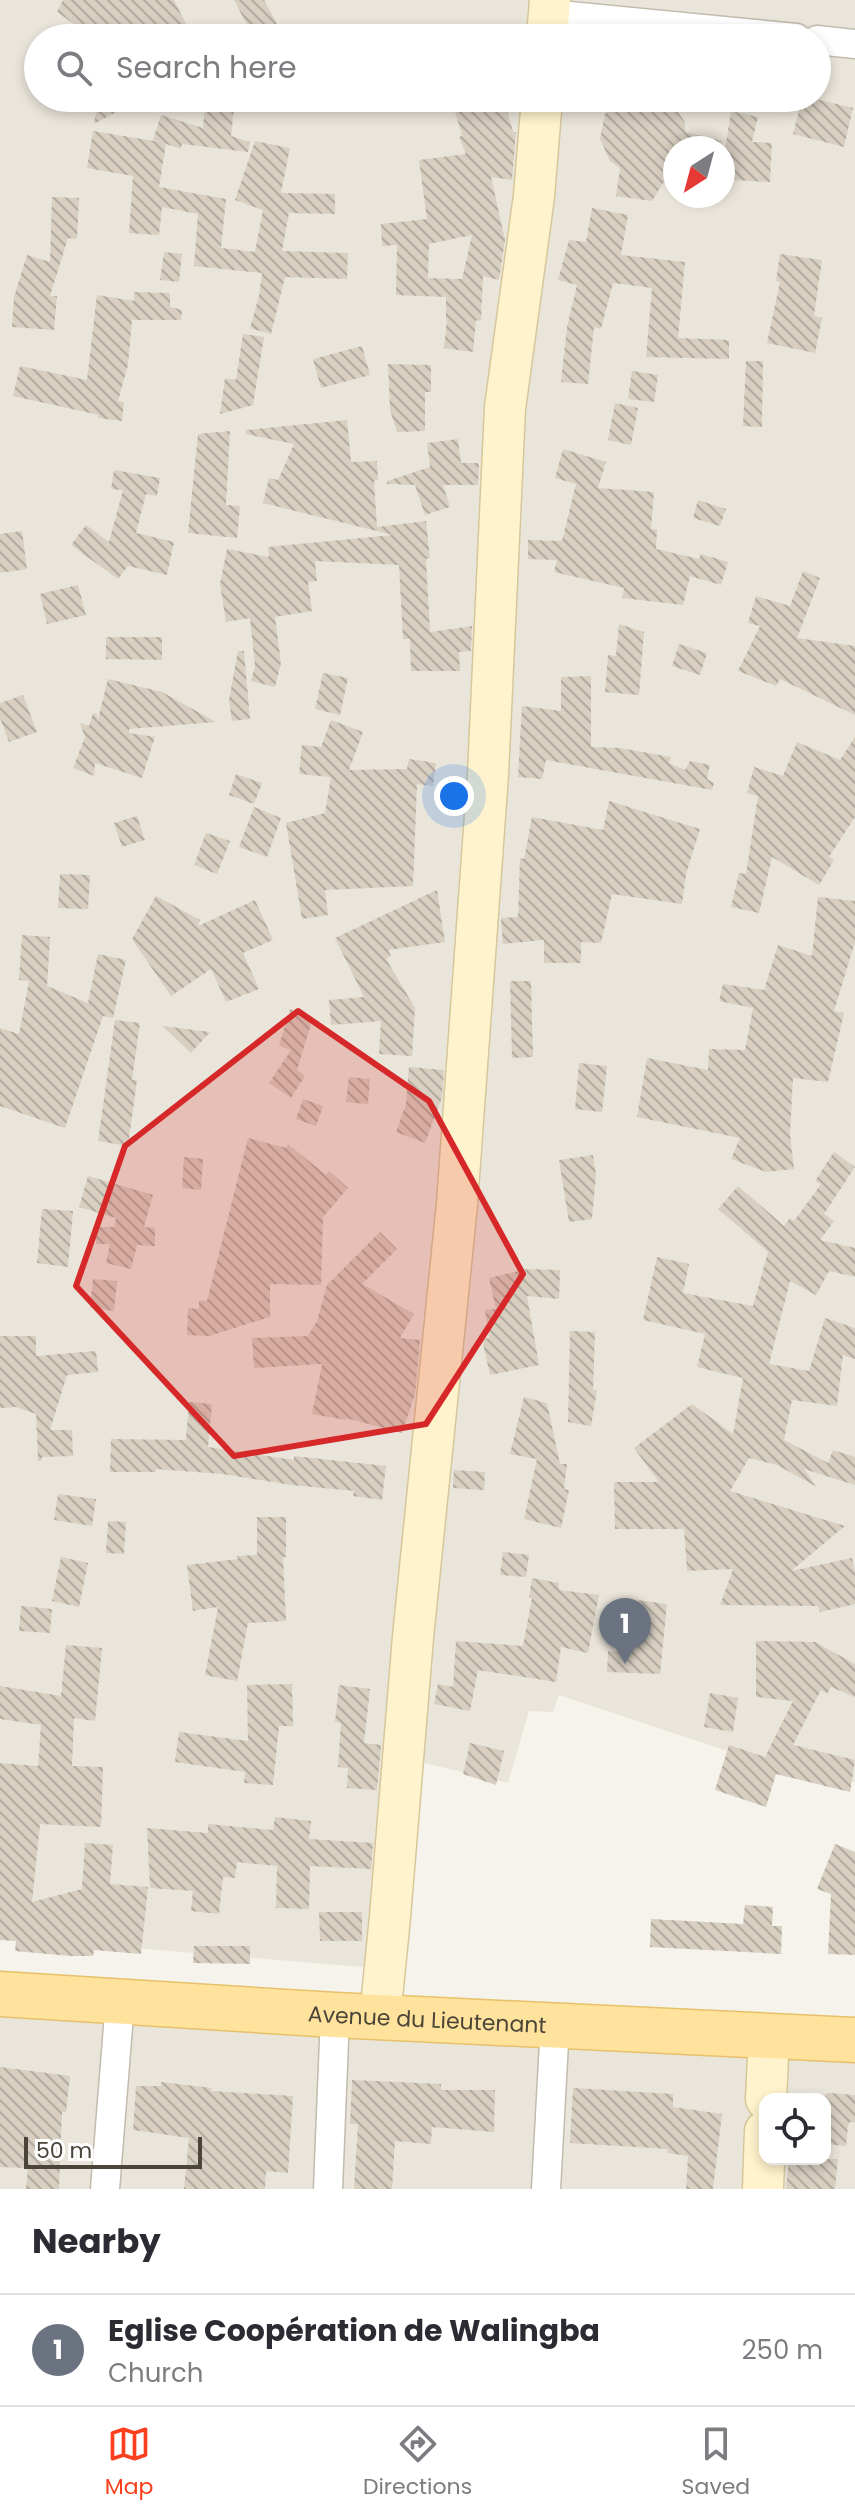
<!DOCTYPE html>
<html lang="en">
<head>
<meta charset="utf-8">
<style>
	body { margin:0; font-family:Poppins,sans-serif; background:#f2f2f3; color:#2b2b33 }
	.controls { position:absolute; right:24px; bottom:24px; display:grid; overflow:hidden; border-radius:16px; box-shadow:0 4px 12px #0003 }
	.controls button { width:72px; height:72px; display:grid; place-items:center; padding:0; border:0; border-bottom:2px solid #e1e1e2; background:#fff; color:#2b2b33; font:40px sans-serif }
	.compass { position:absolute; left:663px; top:136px; width:72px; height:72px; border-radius:50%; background:#fff; box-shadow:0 4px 12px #0003; rotate:216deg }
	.scale { position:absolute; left:24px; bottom:20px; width:178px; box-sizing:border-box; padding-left:8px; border:4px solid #4b4439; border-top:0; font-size:22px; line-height:28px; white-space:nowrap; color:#4b4439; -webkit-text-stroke:6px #fff; paint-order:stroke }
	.you { position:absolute; left:454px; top:796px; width:28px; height:28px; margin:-20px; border:6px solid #fff; border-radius:50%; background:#1a73e8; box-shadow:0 0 0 12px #1a73e833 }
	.badge { display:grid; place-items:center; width:52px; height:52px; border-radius:50%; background:#fc3f1d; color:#fff; font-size:26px; font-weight:700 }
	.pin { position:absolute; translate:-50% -66px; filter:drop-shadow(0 2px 4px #0008) }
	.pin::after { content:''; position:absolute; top:42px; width:28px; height:24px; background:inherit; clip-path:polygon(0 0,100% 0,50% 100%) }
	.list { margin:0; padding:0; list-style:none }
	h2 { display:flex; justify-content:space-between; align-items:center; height:104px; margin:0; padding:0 32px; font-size:34px }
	h2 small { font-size:26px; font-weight:400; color:#7c7c81 }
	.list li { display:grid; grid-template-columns:52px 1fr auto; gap:24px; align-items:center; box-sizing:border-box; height:112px; padding:0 32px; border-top:2px solid #e1e1e2 }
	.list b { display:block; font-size:30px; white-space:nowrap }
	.list p { margin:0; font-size:26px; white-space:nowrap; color:#7c7c81 }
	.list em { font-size:26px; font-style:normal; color:#7c7c81 }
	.icon { flex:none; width:44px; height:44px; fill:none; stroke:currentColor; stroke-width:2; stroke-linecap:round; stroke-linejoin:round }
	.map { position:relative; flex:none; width:855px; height:2189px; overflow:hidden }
	.search { position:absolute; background:#fff; box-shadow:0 4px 12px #0003; left:24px; right:24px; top:24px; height:88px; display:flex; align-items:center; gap:20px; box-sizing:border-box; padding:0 28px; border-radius:44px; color:#7c7c81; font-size:30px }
	.sheet { height:216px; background:#fff }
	nav { display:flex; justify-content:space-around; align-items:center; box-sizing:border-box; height:112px; border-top:2px solid #e1e1e2; background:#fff; font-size:22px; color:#7c7c81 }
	nav a { display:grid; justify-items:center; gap:4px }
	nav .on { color:#fc3f1d }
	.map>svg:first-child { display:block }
	.residential { fill:#eae5da; fill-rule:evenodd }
	.building { fill:url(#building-back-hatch); fill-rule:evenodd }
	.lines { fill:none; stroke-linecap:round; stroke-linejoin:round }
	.street-casing { stroke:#c2bbae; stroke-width:31 }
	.secondary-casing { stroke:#d6c79b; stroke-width:43 }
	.primary-casing { stroke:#e6c16a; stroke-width:47 }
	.street { stroke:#fff; stroke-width:28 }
	.secondary { stroke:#fff3cd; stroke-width:40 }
	.primary { stroke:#ffe39c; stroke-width:44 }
	.marked { fill:#d62828; fill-opacity:0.2; stroke:#d62828; stroke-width:6; stroke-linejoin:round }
	.labels { text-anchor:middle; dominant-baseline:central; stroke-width:8; stroke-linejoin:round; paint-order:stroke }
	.street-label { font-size:22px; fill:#4b4439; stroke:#fff }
</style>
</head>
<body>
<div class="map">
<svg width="855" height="2189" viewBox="0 0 855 2189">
	<defs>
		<pattern id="building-back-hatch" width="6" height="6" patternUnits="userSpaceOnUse" patternTransform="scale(2)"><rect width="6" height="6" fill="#d8cfc1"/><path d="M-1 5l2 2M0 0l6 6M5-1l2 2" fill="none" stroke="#b1aa9e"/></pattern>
	</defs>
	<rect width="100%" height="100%" fill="#f6f3ec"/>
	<!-- residential -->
	<g class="residential">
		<path d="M 0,0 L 855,0 L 855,1782 L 793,1773 L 559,1695 L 553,1712 L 529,1711 L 508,1783 L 395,1756 L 376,1968 L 0,1937 ZM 38,38 L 817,38 L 817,98 L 38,98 ZM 675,148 L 723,148 L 723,196 L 675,196 Z"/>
		<path d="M 0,2001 L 855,2051 L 855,2189 L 0,2189 ZM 765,2099 L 825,2099 L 825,2159 L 765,2159 Z"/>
	</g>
	<!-- building -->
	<g class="building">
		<polygon points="63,0 174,0 193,38 102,38 81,29 57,12"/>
		<polygon points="234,0 264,0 277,24 253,36"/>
		<polygon points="99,98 142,98 94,124"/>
		<path d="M 451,98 L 504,98 L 513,132 L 516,132 L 512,180 L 491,177 L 505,240 L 499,280 L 483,276 L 481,321 L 476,320 L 473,352 L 444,348 L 447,319 L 446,319 L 446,297 L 396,295 L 397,245 L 382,246 L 381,224 L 427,219 L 419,160 L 466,154 L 459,137 L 462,136 ZM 472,235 L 462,279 L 428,278 L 429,244 Z"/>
		<polygon points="656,98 671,103 685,122 685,132 722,141 721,148 675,148 675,164 652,201 616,196 620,168 610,161 600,139 605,114 624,99"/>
		<polygon points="802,98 812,98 853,108 844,147 793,134"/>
		<polygon points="205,105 234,109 231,136 250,142 248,152 182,144 181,149 166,144 159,187 226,199 221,248 255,252 263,210 235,200 255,141 290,148 281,193 335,194 335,214 289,213 282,251 348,253 347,279 285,277 271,334 250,328 259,296 262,273 194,266 198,214 162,207 159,235 129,233 133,176 87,168 93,131 160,142 153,140 161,115 203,128"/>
		<polygon points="731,111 758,117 752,142 772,143 770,182 732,180 733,166 723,163"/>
		<polygon points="52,197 79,198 77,239 68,238 50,296 57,296 54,330 12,327 14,297 27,255 50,262"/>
		<polygon points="592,208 628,215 621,255 685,262 678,338 729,340 729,359 646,357 652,288 613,283 601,329 594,327 588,384 561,382 567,327 577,285 558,280 569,240 586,242"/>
		<polygon points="164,252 182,254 179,282 160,280"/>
		<polygon points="780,254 822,260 814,316 822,318 815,353 767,343 780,282 776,281"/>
		<polygon points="134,292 170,293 170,307 182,310 181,320 132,320 128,365 118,401 124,402 122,421 98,418 99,415 13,396 20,366 87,380 97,295 134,301"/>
		<polygon points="243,334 264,337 253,405 220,414 225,378 236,380"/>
		<polygon points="362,346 370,375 321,388 313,359"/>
		<polygon points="746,361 763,361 762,427 743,426"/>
		<polygon points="388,364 431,365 431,392 425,392 425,431 397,432 390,410"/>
		<polygon points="632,371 658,375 654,402 628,399"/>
		<polygon points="615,403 638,408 631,445 608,440"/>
		<polygon points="347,420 351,462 377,461 378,480 374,481 377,527 426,521 430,558 426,559 430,632 472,626 471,651 459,652 460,671 411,671 410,639 403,639 399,565 315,561 317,581 308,582 312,611 275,617 281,663 275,687 251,681 255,666 250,618 226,622 220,584 227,549 269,557 268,547 393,535 263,503 269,478 278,480 294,444 246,434 246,430"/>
		<polygon points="230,431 226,505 240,506 237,538 188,533 198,434"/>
		<polygon points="458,439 461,463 479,463 478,485 443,485 450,507 425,515 415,485 387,484 387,481 430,467 427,443"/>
		<polygon points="563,449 606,462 598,488 654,492 651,529 657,529 656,549 699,559 701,554 728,562 721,585 690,576 683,605 622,598 624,588 554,572 557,560 528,559 528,540 562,541 576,484 555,478"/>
		<polygon points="114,470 160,478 157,496 146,494 136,533 174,542 167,575 128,566 118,579 71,545 86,525 109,542 123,490 111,489"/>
		<polygon points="698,500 726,509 720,526 693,518"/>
		<polygon points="22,531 27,569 0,573 0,534"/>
		<polygon points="803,571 820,578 797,638 855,646 855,715 780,679 776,686 738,671 760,626 748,623 756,596 790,606"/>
		<polygon points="78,585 86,615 47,624 40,594"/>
		<polygon points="619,624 644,632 639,695 605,692 608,655 616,656"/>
		<polygon points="106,637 162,637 162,660 106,659"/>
		<polygon points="679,644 707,653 700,675 672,666"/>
		<polygon points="238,651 244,651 250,719 232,721 229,700"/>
		<polygon points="323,673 348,678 340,715 315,709"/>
		<polygon points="591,676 591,747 620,748 671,757 669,763 685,770 690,761 710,765 707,779 714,783 712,790 546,760 542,779 518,777 522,706 561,711 561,677"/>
		<polygon points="108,679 162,692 216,722 129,729 129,733 155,737 142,778 95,763 94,776 73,768 85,737 80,723 89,726 93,713 97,714 97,723"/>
		<polygon points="23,695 37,732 9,742 0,718 0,703"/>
		<polygon points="331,720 363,732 349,770 407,769 409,759 436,763 433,786 417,784 413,886 325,890 328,915 302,919 286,823 325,813 331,777 299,774 302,745 321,747"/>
		<polygon points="855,737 855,817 829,857 834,860 819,885 772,857 759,913 731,907 739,873 746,874 758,796 747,793 754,767 783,776 797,742 840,760"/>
		<polygon points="236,774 262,783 254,804 229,795"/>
		<polygon points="609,801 700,829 686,874 682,904 612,894 601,943 581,942 581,963 544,963 544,940 503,944 501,918 518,917 520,858 524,859 532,817 603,830"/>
		<polygon points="254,807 281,818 267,857 239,847"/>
		<polygon points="137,816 145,840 122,847 114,823"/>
		<polygon points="206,833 230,841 217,874 194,865"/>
		<polygon points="60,874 90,875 88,909 58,908"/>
		<polygon points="437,890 445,942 388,950 391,956 386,959 415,1008 412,1056 379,1054 381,1021 331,1025 329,1000 364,997 335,938"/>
		<polygon points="156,896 200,920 198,926 255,900 273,940 243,953 259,989 226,1002 211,969 171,996 132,939"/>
		<polygon points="818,897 855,901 855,942 834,1011 844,1013 828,1082 793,1078 790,1135 794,1169 766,1172 731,1159 740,1138 637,1117 647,1058 708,1070 709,1049 745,1050 753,1008 719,1001 723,984 764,990 778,945 812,956"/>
		<polygon points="22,935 50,937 47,986 88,1003 98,954 126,960 113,1018 103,1016 65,1128 0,1106 0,1028 19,1034 29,981 19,980"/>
		<polygon points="510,981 531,981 533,1057 512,1058"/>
		<polygon points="290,1009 306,1014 311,1024 297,1070 305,1076 291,1098 269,1083 291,1050 279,1046"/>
		<polygon points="115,1020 140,1023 132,1080 137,1080 128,1146 98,1141"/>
		<polygon points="163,1026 210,1032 191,1053"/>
		<polygon points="579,1063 607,1066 602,1112 575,1109"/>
		<polygon points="409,1067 444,1070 442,1098 425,1143 396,1132 406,1104"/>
		<polygon points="349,1077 370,1079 368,1104 346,1102"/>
		<polygon points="303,1099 323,1106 316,1126 296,1119"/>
		<polygon points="248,1138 286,1148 288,1144 326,1175 329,1171 348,1188 323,1217 321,1285 270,1284 270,1317 209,1336 187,1335 188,1308 199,1309 199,1300 207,1301"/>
		<polygon points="834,1152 855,1167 824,1214 834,1221 820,1240 855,1248 855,1277 829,1271 816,1295 790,1281 769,1364 809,1371 825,1318 855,1328 855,1359 843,1355 837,1406 792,1400 784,1440 828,1463 833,1450 855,1457 855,1485 804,1469 817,1487 777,1465 749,1458 730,1491 845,1526 791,1571 852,1558 855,1572 855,1604 820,1612 818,1606 720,1605 733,1569 687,1571 684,1529 615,1529 614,1482 659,1482 634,1448 692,1404 733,1434 743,1378 697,1367 705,1334 643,1320 657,1257 689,1264 683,1293 753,1306 768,1252 718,1209 738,1186 784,1226 790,1218 794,1221 821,1184 815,1181"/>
		<polygon points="593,1155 596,1175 592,1219 569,1222 559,1160"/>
		<polygon points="184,1157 203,1159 201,1190 182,1188"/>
		<polygon points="88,1176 153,1195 144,1227 155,1228 155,1246 137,1245 131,1269 106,1263 110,1244 96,1244 96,1227 114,1227 116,1218 79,1207"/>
		<polygon points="42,1209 73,1211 68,1267 37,1263"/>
		<polygon points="380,1232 397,1249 362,1284 414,1314 400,1338 420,1340 415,1394 402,1433 346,1418 346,1420 312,1414 322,1364 254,1368 252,1338 308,1336 317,1321 327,1285"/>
		<polygon points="527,1269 560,1270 559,1299 527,1296 539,1365 490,1375 482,1339 489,1338 485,1310 496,1309 489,1278"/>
		<polygon points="93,1279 117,1281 114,1311 90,1308"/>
		<polygon points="570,1331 595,1332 593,1390 597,1390 591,1426 568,1422"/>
		<polygon points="0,1336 36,1336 36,1356 96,1351 98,1372 67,1375 50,1430 72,1430 73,1456 42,1457 41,1461 38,1461 36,1414 16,1407 0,1408"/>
		<polygon points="524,1397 547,1403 560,1464 567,1464 564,1489 569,1490 561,1528 524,1519 537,1459 510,1454"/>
		<polygon points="189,1402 212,1404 208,1447 294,1460 294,1456 386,1466 382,1500 353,1496 354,1491 291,1485 222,1474 156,1469 156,1472 110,1472 111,1439 186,1440"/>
		<polygon points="454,1470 485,1472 484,1490 453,1488"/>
		<polygon points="58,1494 96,1499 92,1526 54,1520"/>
		<polygon points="257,1517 286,1517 286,1557 283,1557 286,1621 248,1623 237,1681 205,1675 218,1607 193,1611 187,1565 238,1559 237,1556 257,1555"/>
		<polygon points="108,1521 126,1522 124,1554 106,1553"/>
		<polygon points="503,1552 529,1555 526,1577 500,1575"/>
		<polygon points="61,1557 88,1563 79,1607 52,1601"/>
		<polygon points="532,1578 559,1583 559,1590 599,1595 588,1653 561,1647 556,1682 478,1670 470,1711 434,1704 438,1684 453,1687 456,1641 523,1646 532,1598 529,1597"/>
		<polygon points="638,1600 667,1604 660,1674 607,1672 608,1651 632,1652"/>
		<polygon points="21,1606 52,1609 50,1633 19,1631"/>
		<polygon points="756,1641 815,1642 855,1664 855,1697 831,1687 827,1694 821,1690 793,1745 855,1760 850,1792 776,1774 766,1807 715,1790 729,1745 765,1757 793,1701 756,1697"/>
		<polygon points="66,1645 102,1648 95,1721 74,1718 72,1766 103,1767 101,1827 40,1824 32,1902 82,1889 85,1843 113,1845 110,1884 148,1887 141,1954 94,1950 93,1956 70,1956 15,1951 16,1941 0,1940 0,1763 38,1766 41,1725 0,1719 0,1686 61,1696"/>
		<polygon points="292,1684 293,1726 279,1726 273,1785 244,1783 245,1772 175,1762 179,1732 248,1741 247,1685"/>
		<polygon points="339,1685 370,1689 364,1743 381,1745 377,1790 347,1788 348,1768 338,1767 341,1723 335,1722"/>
		<polygon points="710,1693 738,1698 733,1732 704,1727"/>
		<polygon points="470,1743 504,1751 496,1785 463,1774"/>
		<polygon points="275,1817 311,1821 309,1839 373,1843 371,1869 310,1866 309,1909 276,1908 277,1866 237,1862 235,1878 223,1877 219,1914 191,1911 193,1891 150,1888 147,1828 208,1833 208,1824 273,1830"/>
		<polygon points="835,1844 855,1852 855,1955 828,1954 831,1894 817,1889"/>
		<polygon points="745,1905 773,1907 772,1926 782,1926 781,1954 650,1947 651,1919 743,1924"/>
		<polygon points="319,1912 362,1912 362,1941 320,1941"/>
		<polygon points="194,1946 250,1946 250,1964 193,1963"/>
		<polygon points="0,2067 70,2076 66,2112 62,2112 59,2189 26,2189 28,2168 0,2167"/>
		<polygon points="352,2080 441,2084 441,2090 495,2090 494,2132 432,2127 431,2144 395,2141 392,2189 354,2189 358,2124 350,2124"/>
		<polygon points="161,2082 212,2088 211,2091 293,2096 288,2173 266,2171 265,2189 184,2189 189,2138 133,2130 136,2086 161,2086"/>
		<polygon points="573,2088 673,2094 673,2107 722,2114 713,2189 686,2189 688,2156 667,2153 668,2149 570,2143"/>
		<polygon points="830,2093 855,2095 855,2122 850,2122 848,2125 846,2146 825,2144 825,2094"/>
		<polygon points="789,2159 838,2159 835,2189 786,2189"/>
	</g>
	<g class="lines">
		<!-- street casing -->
		<g class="street-casing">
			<g id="street">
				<polyline points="549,14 796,38"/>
				<polyline points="817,40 855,44"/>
				<polyline points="105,2189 120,2002"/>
				<polyline points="328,2189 335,2015"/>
				<polyline points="546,2189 555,2024"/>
			</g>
		</g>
		<!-- secondary casing -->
		<g class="secondary-casing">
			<g id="secondary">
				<polyline points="547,38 550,0"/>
				<polyline points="380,2017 390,1917 413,1637 457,1204 488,774 505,408 534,196 542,98"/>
				<polyline points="766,2099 769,2035"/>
				<polyline points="763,2189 765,2131"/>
			</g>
		</g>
		<!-- primary casing -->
		<g class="primary-casing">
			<g id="primary">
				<path id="s1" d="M 0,1994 L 335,2015 L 855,2040"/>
			</g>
		</g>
		<!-- street -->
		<use href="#street" class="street"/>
		<!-- secondary -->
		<use href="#secondary" class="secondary"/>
		<!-- primary -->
		<use href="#primary" class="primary"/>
	</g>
	<!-- marked area -->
	<path class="marked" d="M 298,1011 L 429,1101 L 523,1274 L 426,1424 L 234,1456 L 76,1286 L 125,1146 Z"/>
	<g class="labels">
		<!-- street labels -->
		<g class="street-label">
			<text stroke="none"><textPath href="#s1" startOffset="428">Avenue du Lieutenant</textPath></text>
		</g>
	</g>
</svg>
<div class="controls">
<button><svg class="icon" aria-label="locate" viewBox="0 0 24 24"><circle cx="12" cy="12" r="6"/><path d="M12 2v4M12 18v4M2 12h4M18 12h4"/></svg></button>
</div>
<svg class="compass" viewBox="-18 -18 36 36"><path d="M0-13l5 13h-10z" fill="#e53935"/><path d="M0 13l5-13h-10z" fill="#7c7c81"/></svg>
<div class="scale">50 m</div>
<div class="you"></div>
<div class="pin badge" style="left:625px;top:1664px;background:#6b7280">1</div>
<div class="search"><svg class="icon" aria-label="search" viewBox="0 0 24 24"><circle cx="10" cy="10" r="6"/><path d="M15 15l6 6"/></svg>Search here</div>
</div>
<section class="sheet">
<h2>Nearby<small></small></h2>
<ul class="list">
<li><span class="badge" style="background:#6b7280">1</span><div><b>Eglise Coopération de Walingba</b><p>Church</p></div><em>250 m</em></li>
</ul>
</section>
<nav>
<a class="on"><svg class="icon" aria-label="map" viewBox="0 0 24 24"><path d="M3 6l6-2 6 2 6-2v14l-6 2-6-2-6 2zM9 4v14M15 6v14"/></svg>Map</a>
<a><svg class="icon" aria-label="directions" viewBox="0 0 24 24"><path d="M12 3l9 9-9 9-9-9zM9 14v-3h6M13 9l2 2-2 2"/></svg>Directions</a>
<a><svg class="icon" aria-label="saved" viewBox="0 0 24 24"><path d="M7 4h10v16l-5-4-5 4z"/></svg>Saved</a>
</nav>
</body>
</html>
